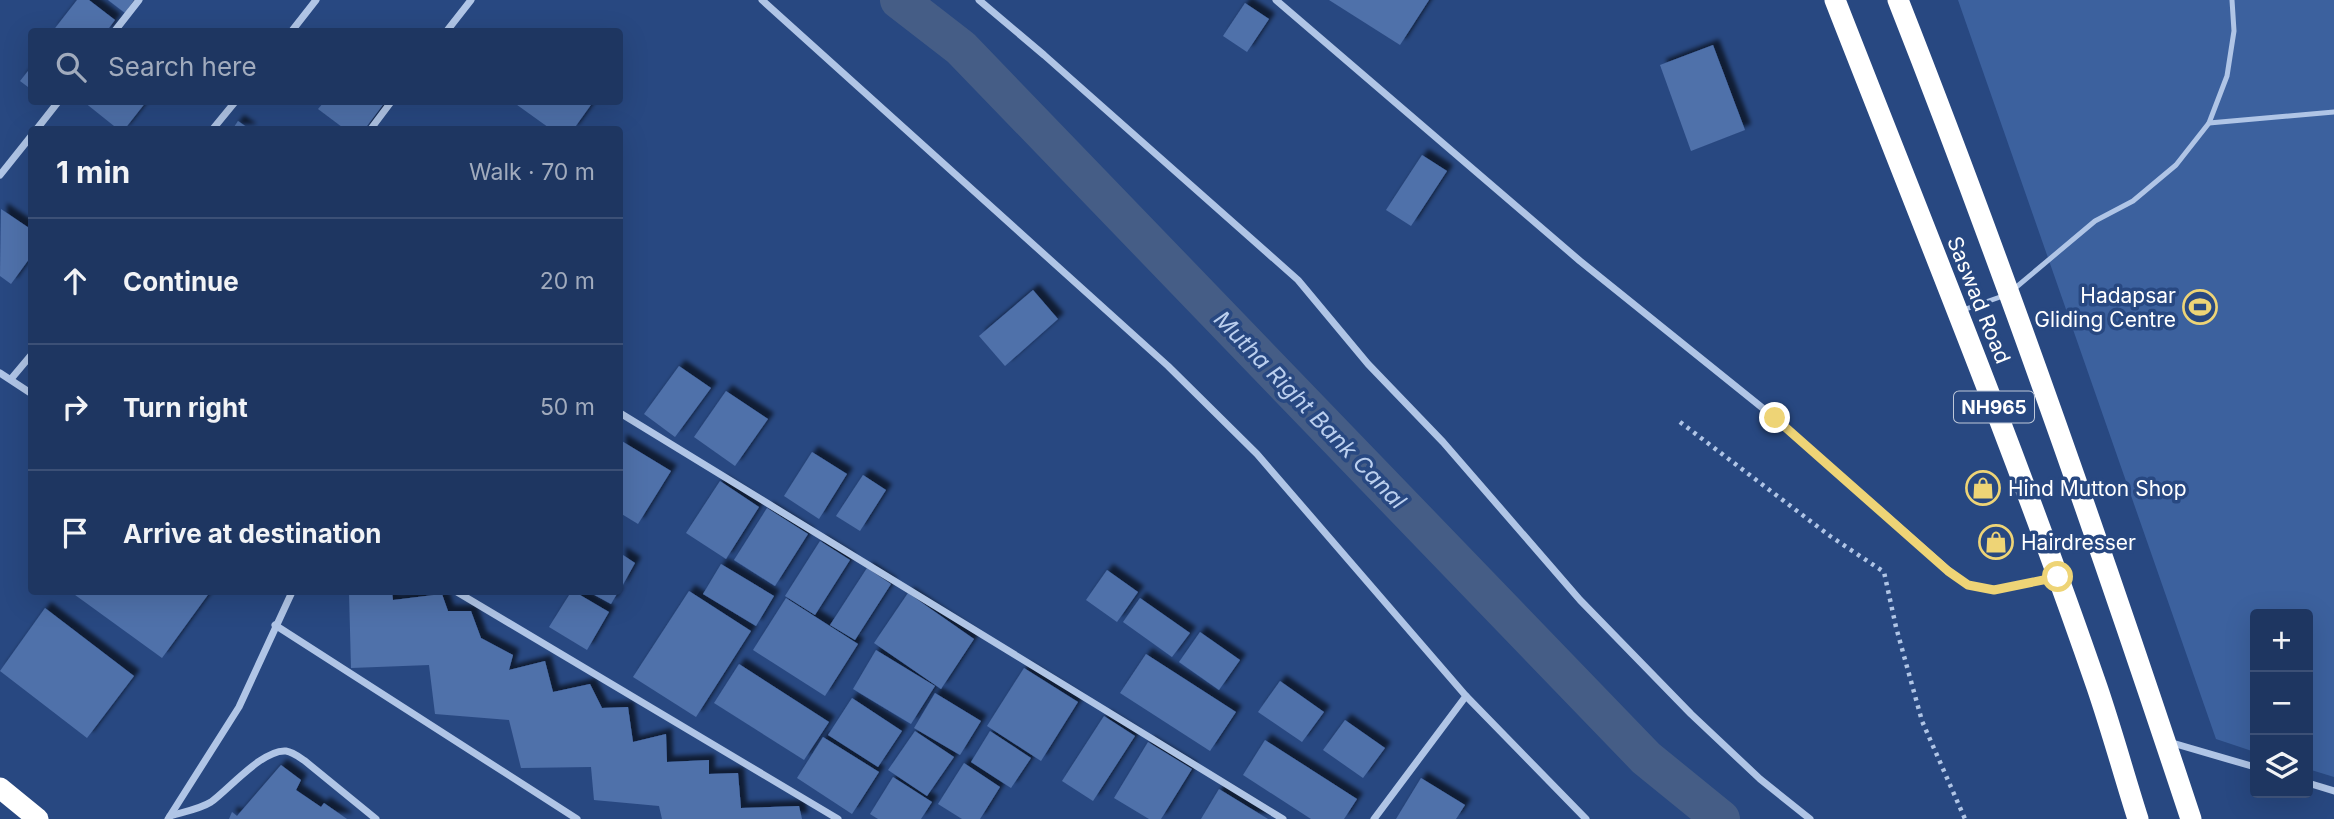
<!DOCTYPE html>
<html lang="en">
<head>
<meta charset="utf-8">
<style>
	body { margin:0; font-family:Inter,sans-serif; background:#2b416a; color:#f1f3f6 }
	.controls { position:absolute; right:21px; bottom:21px; display:grid; overflow:hidden; border-radius:7px; box-shadow:0 7px 28px #0002 }
	.controls button { width:63px; height:63px; display:grid; place-items:center; padding:0; border:0; border-bottom:2px solid #3c5076; background:#1e3661; color:#f1f3f6; font:35px sans-serif }
	.stop { position:absolute; width:21px; height:21px; margin:-16px; border:5px solid #eed476; border-radius:50%; background:#fff }
	.stop.end { background:#eed476; border-color:#fff; box-shadow:0 2px 7px #0008 }
	.list { margin:0; padding:0; list-style:none }
	h2 { display:flex; justify-content:space-between; align-items:center; height:91px; margin:0; padding:0 28px; font-size:30px }
	h2 small { font-size:23px; font-weight:400; color:#a1abbd }
	.list li { display:grid; grid-template-columns:46px 1fr auto; gap:21px; align-items:center; box-sizing:border-box; height:126px; padding:0 28px; border-top:2px solid #3c5076 }
	.list b { display:block; font-size:26px; white-space:nowrap }
	.list em { font-size:23px; font-style:normal; color:#a1abbd }
	.icon { flex:none; width:38px; height:38px; fill:none; stroke:currentColor; stroke-width:2; stroke-linecap:round; stroke-linejoin:round }
	.map { position:relative; flex:none; width:2334px; height:819px; overflow:hidden }
	.search { position:absolute; background:#1e3661; box-shadow:0 7px 28px #0002; left:28px; top:28px; width:595px; height:77px; display:flex; align-items:center; gap:18px; box-sizing:border-box; padding:0 24px; border-radius:7px; color:#a1abbd; font-size:26px }
	.panel { position:absolute; background:#1e3661; box-shadow:0 7px 28px #0002; left:28px; top:126px; width:595px; height:469px; border-radius:7px }
	.map>svg:first-child { display:block }
	.green { fill:#3c619e }
	.lines { fill:none; stroke-linecap:round; stroke-linejoin:round }
	.canal { stroke:#455d86; stroke-width:38 }
	.building { fill:#5071aa; filter:url(#shadow) }
	.path { stroke:#b0c5e6; stroke-width:4.5; stroke-dasharray:3.5 5; stroke-linecap:butt }
	.lane { stroke:#b0c5e6; stroke-width:5 }
	.street { stroke:#b0c5e6; stroke-width:7 }
	.highway { stroke:#fff; stroke-width:21 }
	.route { stroke:#eed476; stroke-width:9 }
	.labels { text-anchor:middle; dominant-baseline:central; stroke-width:7; stroke-linejoin:round; paint-order:stroke }
	.shield { fill:#284881; stroke:#bec8d9; stroke-width:2 }
	.shield-label { font-size:19px; font-weight:bold; fill:#fff }
	.poi-label { font-size:21px; fill:#fff; stroke:#284881; text-anchor:start }
	.street-label { font-size:21px; fill:#fff; stroke:#284881 }
	.water-label { font-size:23px; font-style:italic; fill:#bbcfee; stroke:#284881 }
</style>
</head>
<body>
<div class="map">
<svg width="2334" height="819" viewBox="0 0 2334 819">
	<defs>
		<filter id="shadow"><feDropShadow dx="6" dy="-6" stdDeviation="2" flood-color="#0009"/></filter>
	</defs>
	<rect width="100%" height="100%" fill="#284881"/>
	<!-- green -->
	<polygon class="green" points="1958,0 2334,0 2334,777 2308,769 2308,614 2255,614 2255,752 2216,739"/>
	<g class="lines">
		<!-- canal -->
		<polyline class="canal" points="899,0 961,48 1646,758 1721,819"/>
	</g>
	<!-- building -->
	<g class="building">
		<polygon points="77,0 89,0 115,20 106,32 52,32"/>
		<polygon points="108,0 134,0 125,13"/>
		<polygon points="1329,0 1429,0 1400,45"/>
		<polygon points="1245,3 1269,19 1247,52 1223,36"/>
		<polygon points="1713,45 1745,130 1691,151 1660,65"/>
		<polygon points="32,66 32,90 20,81"/>
		<polygon points="84,102 146,102 124,130 119,130"/>
		<polygon points="324,102 385,102 364,130 346,130 318,109"/>
		<polygon points="513,102 593,102 573,130 552,130"/>
		<polygon points="238,121 251,130 232,130"/>
		<polygon points="1422,155 1447,171 1411,226 1386,210"/>
		<polygon points="1,209 32,230 32,255 11,284 0,276"/>
		<polygon points="1033,290 1058,319 1005,366 979,336"/>
		<polygon points="679,366 711,388 675,437 644,414"/>
		<polygon points="726,391 768,419 735,466 694,437"/>
		<polygon points="620,440 671,471 638,524 620,513"/>
		<polygon points="812,452 847,474 819,519 784,496"/>
		<polygon points="863,475 886,490 860,531 836,516"/>
		<polygon points="720,481 759,507 726,559 686,533"/>
		<polygon points="767,508 808,534 775,586 734,560"/>
		<polygon points="820,541 850,560 815,615 785,596"/>
		<polygon points="620,553 635,563 620,590"/>
		<polygon points="721,564 774,596 756,626 703,594"/>
		<polygon points="867,568 891,584 855,640 830,625"/>
		<polygon points="1107,570 1138,592 1117,622 1086,600"/>
		<polygon points="689,591 751,631 696,717 633,677"/>
		<polygon points="71,592 210,592 162,658"/>
		<polygon points="349,592 392,592 393,600 442,594 448,611 471,611 481,638 513,655 509,670 545,661 553,692 590,684 602,708 628,707 633,742 666,734 667,762 709,760 709,774 738,773 741,808 799,806 802,819 662,819 659,806 594,800 591,767 521,768 509,720 435,714 429,665 351,668"/>
		<polygon points="571,592 575,592 609,612 587,650 549,627"/>
		<polygon points="589,592 618,592 611,604"/>
		<polygon points="908,593 974,639 941,689 874,643"/>
		<polygon points="786,598 858,644 825,696 753,650"/>
		<polygon points="1140,598 1190,633 1172,657 1123,622"/>
		<polygon points="45,608 134,676 87,738 0,671"/>
		<polygon points="1200,632 1240,660 1219,690 1179,662"/>
		<polygon points="876,650 935,686 911,724 853,689"/>
		<polygon points="1146,654 1236,712 1210,751 1120,693"/>
		<polygon points="739,664 829,722 804,760 714,703"/>
		<polygon points="1024,668 1078,702 1041,761 987,726"/>
		<polygon points="1280,681 1324,712 1302,742 1258,712"/>
		<polygon points="935,693 981,721 960,755 914,728"/>
		<polygon points="852,698 902,731 878,767 828,735"/>
		<polygon points="1104,716 1135,736 1093,801 1062,781"/>
		<polygon points="1345,720 1385,748 1363,778 1323,750"/>
		<polygon points="915,731 954,757 927,796 888,770"/>
		<polygon points="990,731 1031,758 1011,788 971,762"/>
		<polygon points="823,737 879,772 852,814 797,778"/>
		<polygon points="1265,740 1357,799 1344,819 1311,819 1243,775"/>
		<polygon points="1148,742 1192,769 1161,819 1149,819 1114,798"/>
		<polygon points="964,763 1000,787 980,819 962,819 938,804"/>
		<polygon points="281,765 301,780 296,790 321,807 324,803 347,819 229,819 232,812 237,816"/>
		<polygon points="893,777 932,802 921,819 878,819 870,814"/>
		<polygon points="1421,778 1465,805 1456,819 1396,819"/>
		<polygon points="1219,789 1268,819 1201,819"/>
	</g>
	<g class="lines">
		<!-- path -->
		<polyline class="path" points="1680,422 1830,536 1884,572 1896,627 1922,721 1965,819"/>
		<!-- lane -->
		<g class="lane">
			<polyline points="2209,123 2334,112"/>
			<polyline points="2014,289 2095,221 2133,201 2176,165 2209,123 2227,76 2234,31 2232,0"/>
			<polyline points="1963,310 2003,296"/>
		</g>
		<!-- street -->
		<g class="street">
			<polyline points="762,0 1168,366 1257,454 1466,696 1586,819"/>
			<polyline points="979,0 1044,55 1298,280 1368,364 1443,442 1580,600 1691,714 1760,779 1810,819"/>
			<polyline points="1276,0 1580,261 1775,418 1949,571 1968,585 1994,590 2057,577"/>
			<polyline points="114,32 139,0"/>
			<polyline points="291,32 316,0"/>
			<polyline points="446,32 471,0"/>
			<polyline points="36,130 58,102"/>
			<polyline points="212,130 235,102"/>
			<polyline points="370,130 391,102"/>
			<polyline points="0,175 32,135"/>
			<polyline points="0,373 32,394"/>
			<polyline points="11,379 32,354"/>
			<polyline points="620,413 1283,819"/>
			<polyline points="457,592 838,819"/>
			<polyline points="275,625 577,819"/>
			<polyline points="2169,742 2255,767"/>
			<polyline points="2308,783 2334,791"/>
			<path d="M 170,816 C 183,812 200,809 211,802 C 229,789 263,749 286,751 C 293,752 299,757 305,761 L 376,819"/>
			<polyline points="168,819 239,707 292,592"/>
			<polyline points="1374,819 1466,696"/>
		</g>
		<!-- highway -->
		<g class="highway">
			<path d="M 1835,0 C 1924,228 2017,455 2097,687 C 2112,731 2124,775 2138,819"/>
			<path d="M 1898,0 C 2004,269 2100,544 2191,819"/>
			<polyline points="0,788 38,819"/>
		</g>
	</g>
	<g class="lines">
		<!-- route -->
		<polyline class="route" points="1775,418 1948,571 1968,585 1994,590 2058,577"/>
	</g>
	<!-- icons -->
	<defs>
		<g id="stadium-ring" transform="scale(1.75)"><circle r="9.5" fill="#284881" stroke="#eed476" stroke-width="1.5"/><path d="M0-5a6.5 5 0 1 0 0 10a6.5 5 0 1 0 0-10ZM-3.5-1.8h7v3.6h-7Z" fill="#eed476"/></g>
		<g id="shop-ring" transform="scale(1.75)"><circle r="9.5" fill="#284881" stroke="#eed476" stroke-width="1.5"/><path d="M-5-2.5h2.3a2.7 3.5 0 0 1 5.4 0H5L5.5 6h-11ZM-1.5-2.5h3a1.5 2.3 0 0 0-3 0Z" fill="#eed476"/></g>
	</defs>
	<g fill-rule="evenodd">
		<use href="#stadium-ring" x="2200" y="307"/>
		<use href="#shop-ring" x="1983" y="488"/>
		<use href="#shop-ring" x="1996" y="542"/>
	</g>
	<g class="labels">
		<!-- shield labels -->
		<rect class="shield" x="1954" y="391.5" width="80" height="31" rx="5"/>
		<g class="shield-label">
			<text x="1994" y="407">NH965</text>
		</g>
		<!-- poi labels -->
		<g class="poi-label">
			<text x="2176" y="295" text-anchor="end">Hadapsar<tspan x="2176" dy="24">Gliding Centre</tspan></text>
			<text x="2008" y="488">Hind Mutton Shop</text>
			<text x="2021" y="542">Hairdresser</text>
		</g>
		<!-- street labels -->
		<g class="street-label">
			<text transform="translate(1979 300) rotate(68)">Saswad Road</text>
		</g>
		<!-- water labels -->
		<g class="water-label">
			<text transform="translate(1310 410) rotate(46)">Mutha Right Bank Canal</text>
		</g>
	</g>
</svg>
<div class="controls">
<button>+</button>
<button>−</button>
<button><svg class="icon" aria-label="layers" viewBox="0 0 24 24"><path d="M12 4l9 5-9 5-9-5zM3 14l9 5 9-5"/></svg></button>
</div>
<div class="stop" style="left:2058px;top:577px"></div>
<div class="stop end" style="left:1775px;top:418px"></div>
<div class="search"><svg class="icon" aria-label="search" viewBox="0 0 24 24"><circle cx="10" cy="10" r="6"/><path d="M15 15l6 6"/></svg>Search here</div>
<section class="panel">
<h2>1 min<small>Walk · 70 m</small></h2>
<ul class="list">
<li><svg class="icon" aria-label="ahead" viewBox="0 0 24 24"><path d="M12 20V5M6 11l6-6 6 6"/></svg><div><b>Continue</b></div><em>20 m</em></li>
<li><svg class="icon" aria-label="right" viewBox="0 0 24 24"><path d="M7 20v-9h11M14 6l5 5-5 5"/></svg><div><b>Turn right</b></div><em>50 m</em></li>
<li><svg class="icon" aria-label="arrive" viewBox="0 0 24 24"><path d="M6 21V4h12l-3 4 3 4H6"/></svg><div><b>Arrive at destination</b></div></li>
</ul>
</section>
</div>
</body>
</html>
